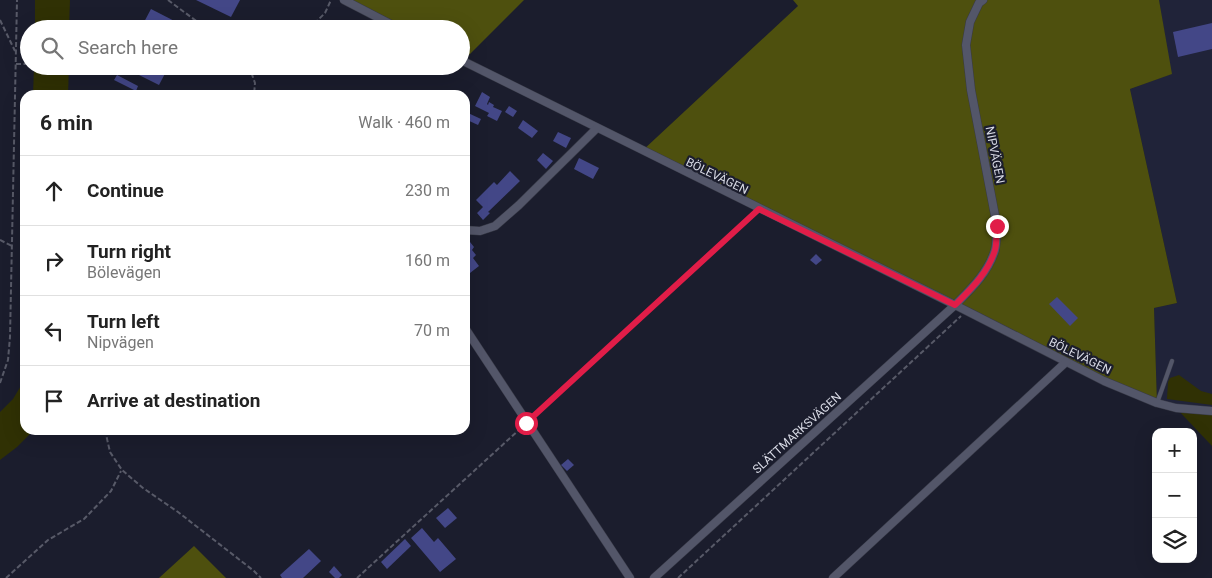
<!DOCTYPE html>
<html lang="en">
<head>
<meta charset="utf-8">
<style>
	body { margin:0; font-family:Roboto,sans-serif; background:#f2f2f2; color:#222 }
	.controls { position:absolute; right:15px; bottom:15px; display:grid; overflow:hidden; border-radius:10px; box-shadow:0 5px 20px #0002 }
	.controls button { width:45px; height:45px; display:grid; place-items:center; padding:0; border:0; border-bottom:1px solid #e0e0e0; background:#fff; color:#222; font:25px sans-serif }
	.stop { position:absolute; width:15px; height:15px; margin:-11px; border:4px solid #e11d48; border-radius:50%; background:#fff }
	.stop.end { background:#e11d48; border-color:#fff; box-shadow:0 1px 5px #0008 }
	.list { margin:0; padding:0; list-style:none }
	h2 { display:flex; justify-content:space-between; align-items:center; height:65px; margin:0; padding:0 20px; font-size:21px }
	h2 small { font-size:16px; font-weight:400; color:#767676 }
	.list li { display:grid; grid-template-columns:32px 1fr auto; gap:15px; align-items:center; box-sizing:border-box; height:70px; padding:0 20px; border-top:1px solid #e0e0e0 }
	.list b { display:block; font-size:19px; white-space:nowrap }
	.list p { margin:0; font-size:16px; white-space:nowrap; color:#767676 }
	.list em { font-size:16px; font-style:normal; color:#767676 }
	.icon { flex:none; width:28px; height:28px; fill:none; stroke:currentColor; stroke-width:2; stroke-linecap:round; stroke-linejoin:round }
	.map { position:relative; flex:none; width:1212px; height:578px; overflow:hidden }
	.search { position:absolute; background:#fff; box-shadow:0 5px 20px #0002; left:20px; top:20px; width:450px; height:55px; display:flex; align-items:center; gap:12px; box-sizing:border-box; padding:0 18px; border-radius:28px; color:#767676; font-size:19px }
	.panel { position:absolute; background:#fff; box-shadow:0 5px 20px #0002; left:20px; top:90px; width:450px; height:345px; border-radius:15px }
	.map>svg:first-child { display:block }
	.built { fill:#202339 }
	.green { fill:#303104 }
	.forest { fill:#4e500e }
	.building { fill:#434787 }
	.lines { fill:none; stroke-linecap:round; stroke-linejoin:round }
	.service-casing { stroke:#383a47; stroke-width:5 }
	.minor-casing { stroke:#383a47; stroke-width:9 }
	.path { stroke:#585a68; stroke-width:2; stroke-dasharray:5 2.5; stroke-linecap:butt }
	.service { stroke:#535669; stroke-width:4 }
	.minor { stroke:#535669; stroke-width:8 }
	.route { stroke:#e11d48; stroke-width:6 }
	.labels { text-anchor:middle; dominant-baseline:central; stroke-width:4.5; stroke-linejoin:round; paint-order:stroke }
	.street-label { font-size:12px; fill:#d8dae5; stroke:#1b1d2d }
</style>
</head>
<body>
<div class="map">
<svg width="1212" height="578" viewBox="0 0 1212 578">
	<rect width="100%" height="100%" fill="#1b1d2d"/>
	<!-- built -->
	<polygon class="built" points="1159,0 1212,0 1212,411 1157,403 1154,308 1177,303 1130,89 1171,74"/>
	<!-- green -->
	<g class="green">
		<polygon points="35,0 70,0 69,29 35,29"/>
		<polygon points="34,66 69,66 68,95 33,95"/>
		<polygon points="1179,375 1201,391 1212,394 1212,405 1167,399 1168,382 1170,378"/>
		<polygon points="25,379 25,430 34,430 17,447 0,460 0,412 13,399"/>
		<polygon points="1176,408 1212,411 1212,446"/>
	</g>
	<!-- forest -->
	<g class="forest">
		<polygon points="344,0 524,0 463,61 461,60 461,29 400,29"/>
		<polygon points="793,0 1159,0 1172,74 1130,89 1177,303 1154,308 1157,403 642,151 798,6"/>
		<polygon points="194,546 226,578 159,578"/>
	</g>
	<!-- building -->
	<g class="building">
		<polygon points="196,0 240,0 231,17"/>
		<polygon points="151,9 190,29 152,29 143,24"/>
		<polygon points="1212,23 1212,49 1178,57 1173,32"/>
		<polygon points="121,66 169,66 159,85"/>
		<polygon points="117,75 138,86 136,91 114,80"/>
		<polygon points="482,92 490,97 487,104 488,105 489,102 494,105 493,107 502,111 497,121 487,116 489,113 475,106"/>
		<polygon points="509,106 517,111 513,117 505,112"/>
		<polygon points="468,113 481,119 478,125 465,119"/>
		<polygon points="523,120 538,131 532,138 518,128"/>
		<polygon points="558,132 571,138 566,148 553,141"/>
		<polygon points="543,153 553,161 546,169 537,160"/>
		<polygon points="579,158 599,168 593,179 574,169"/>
		<polygon points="510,171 520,181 488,212 490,213 483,220 477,213 483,207 476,200 494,182 497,185"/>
		<polygon points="465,242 467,245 470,242 474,247 472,250 476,255 473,258 479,266 470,273 465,268 465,265 470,261 465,256"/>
		<polygon points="816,254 822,260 816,265 810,260"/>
		<polygon points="1057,297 1078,318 1070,326 1049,304"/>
		<polygon points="568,459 574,465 567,471 561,465"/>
		<polygon points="448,508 457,518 445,528 436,518"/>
		<polygon points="422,528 434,542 438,538 456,559 440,572 411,538"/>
		<polygon points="405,539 411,546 387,569 381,562"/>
		<polygon points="309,549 321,561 303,578 282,578 280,575"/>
		<polygon points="334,566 342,575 339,578 335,578 329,572"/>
	</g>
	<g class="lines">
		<!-- service casing -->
		<g class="service-casing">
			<polyline id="service" points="1157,403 1172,361"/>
		</g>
		<!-- minor casing -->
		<g class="minor-casing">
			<g id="minor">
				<polyline points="344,0 400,29"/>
				<polyline points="461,60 955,305 1104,381 1157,403 1176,408 1212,411"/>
				<polyline points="465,230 480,231 495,226 519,205 597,128"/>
				<polyline points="465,328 630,578"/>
				<path d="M 654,578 L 955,305 C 971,289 988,273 995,250 C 997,243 996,234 997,226 L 971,90 L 966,45 L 970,22 L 979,3 L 983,0"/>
				<polyline points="833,578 1066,362"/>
			</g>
		</g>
		<!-- path -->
		<g class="path">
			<polyline points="168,0 207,29"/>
			<polyline points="0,20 15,51"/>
			<polyline points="309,29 325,13 331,0"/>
			<polyline points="16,64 29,64"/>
			<polyline points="249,66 255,83 254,95"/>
			<polyline points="252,73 270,66"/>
			<polyline points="0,240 12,246"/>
			<polyline points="0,383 8,360 10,337 17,0"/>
			<polyline points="534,416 753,215"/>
			<polyline points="105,430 110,452 122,470 143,488 178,512 254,571 261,578"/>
			<polyline points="6,578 48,540 84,519 111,491 121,471"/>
			<polyline points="357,578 521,428"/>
			<polyline points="678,578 961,316"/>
		</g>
		<!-- service -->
		<use href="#service" class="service"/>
		<!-- minor -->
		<use href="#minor" class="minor"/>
	</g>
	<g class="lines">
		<!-- route -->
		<path class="route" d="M 526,423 L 759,209 L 955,305 C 971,289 988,273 995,250 C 997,243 996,234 997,226"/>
	</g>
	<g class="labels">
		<!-- street labels -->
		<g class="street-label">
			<text transform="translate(995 155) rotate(79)">NIPVÄGEN</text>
			<text transform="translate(717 176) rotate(26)">BÖLEVÄGEN</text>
			<text transform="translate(1080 356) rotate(26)">BÖLEVÄGEN</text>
			<text transform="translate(797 433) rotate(-42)">SLÄTTMARKSVÄGEN</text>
		</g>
	</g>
</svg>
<div class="controls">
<button>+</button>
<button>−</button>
<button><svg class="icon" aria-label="layers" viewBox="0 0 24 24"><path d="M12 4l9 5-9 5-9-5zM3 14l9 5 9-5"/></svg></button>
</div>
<div class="stop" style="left:526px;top:423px"></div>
<div class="stop end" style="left:997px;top:226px"></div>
<div class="search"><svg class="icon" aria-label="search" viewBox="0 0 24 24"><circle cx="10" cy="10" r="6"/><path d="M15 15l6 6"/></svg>Search here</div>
<section class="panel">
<h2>6 min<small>Walk · 460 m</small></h2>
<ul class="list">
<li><svg class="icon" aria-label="ahead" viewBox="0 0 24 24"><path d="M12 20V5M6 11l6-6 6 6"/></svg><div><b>Continue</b></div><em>230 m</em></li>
<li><svg class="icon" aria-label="right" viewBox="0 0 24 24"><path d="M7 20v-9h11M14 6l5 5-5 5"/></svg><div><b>Turn right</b><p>Bölevägen</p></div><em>160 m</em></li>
<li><svg class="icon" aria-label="left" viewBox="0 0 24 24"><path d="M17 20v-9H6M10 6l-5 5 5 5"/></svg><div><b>Turn left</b><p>Nipvägen</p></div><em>70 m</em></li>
<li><svg class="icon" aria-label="arrive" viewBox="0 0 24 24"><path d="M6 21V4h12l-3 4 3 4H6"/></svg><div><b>Arrive at destination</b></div></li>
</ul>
</section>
</div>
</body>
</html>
